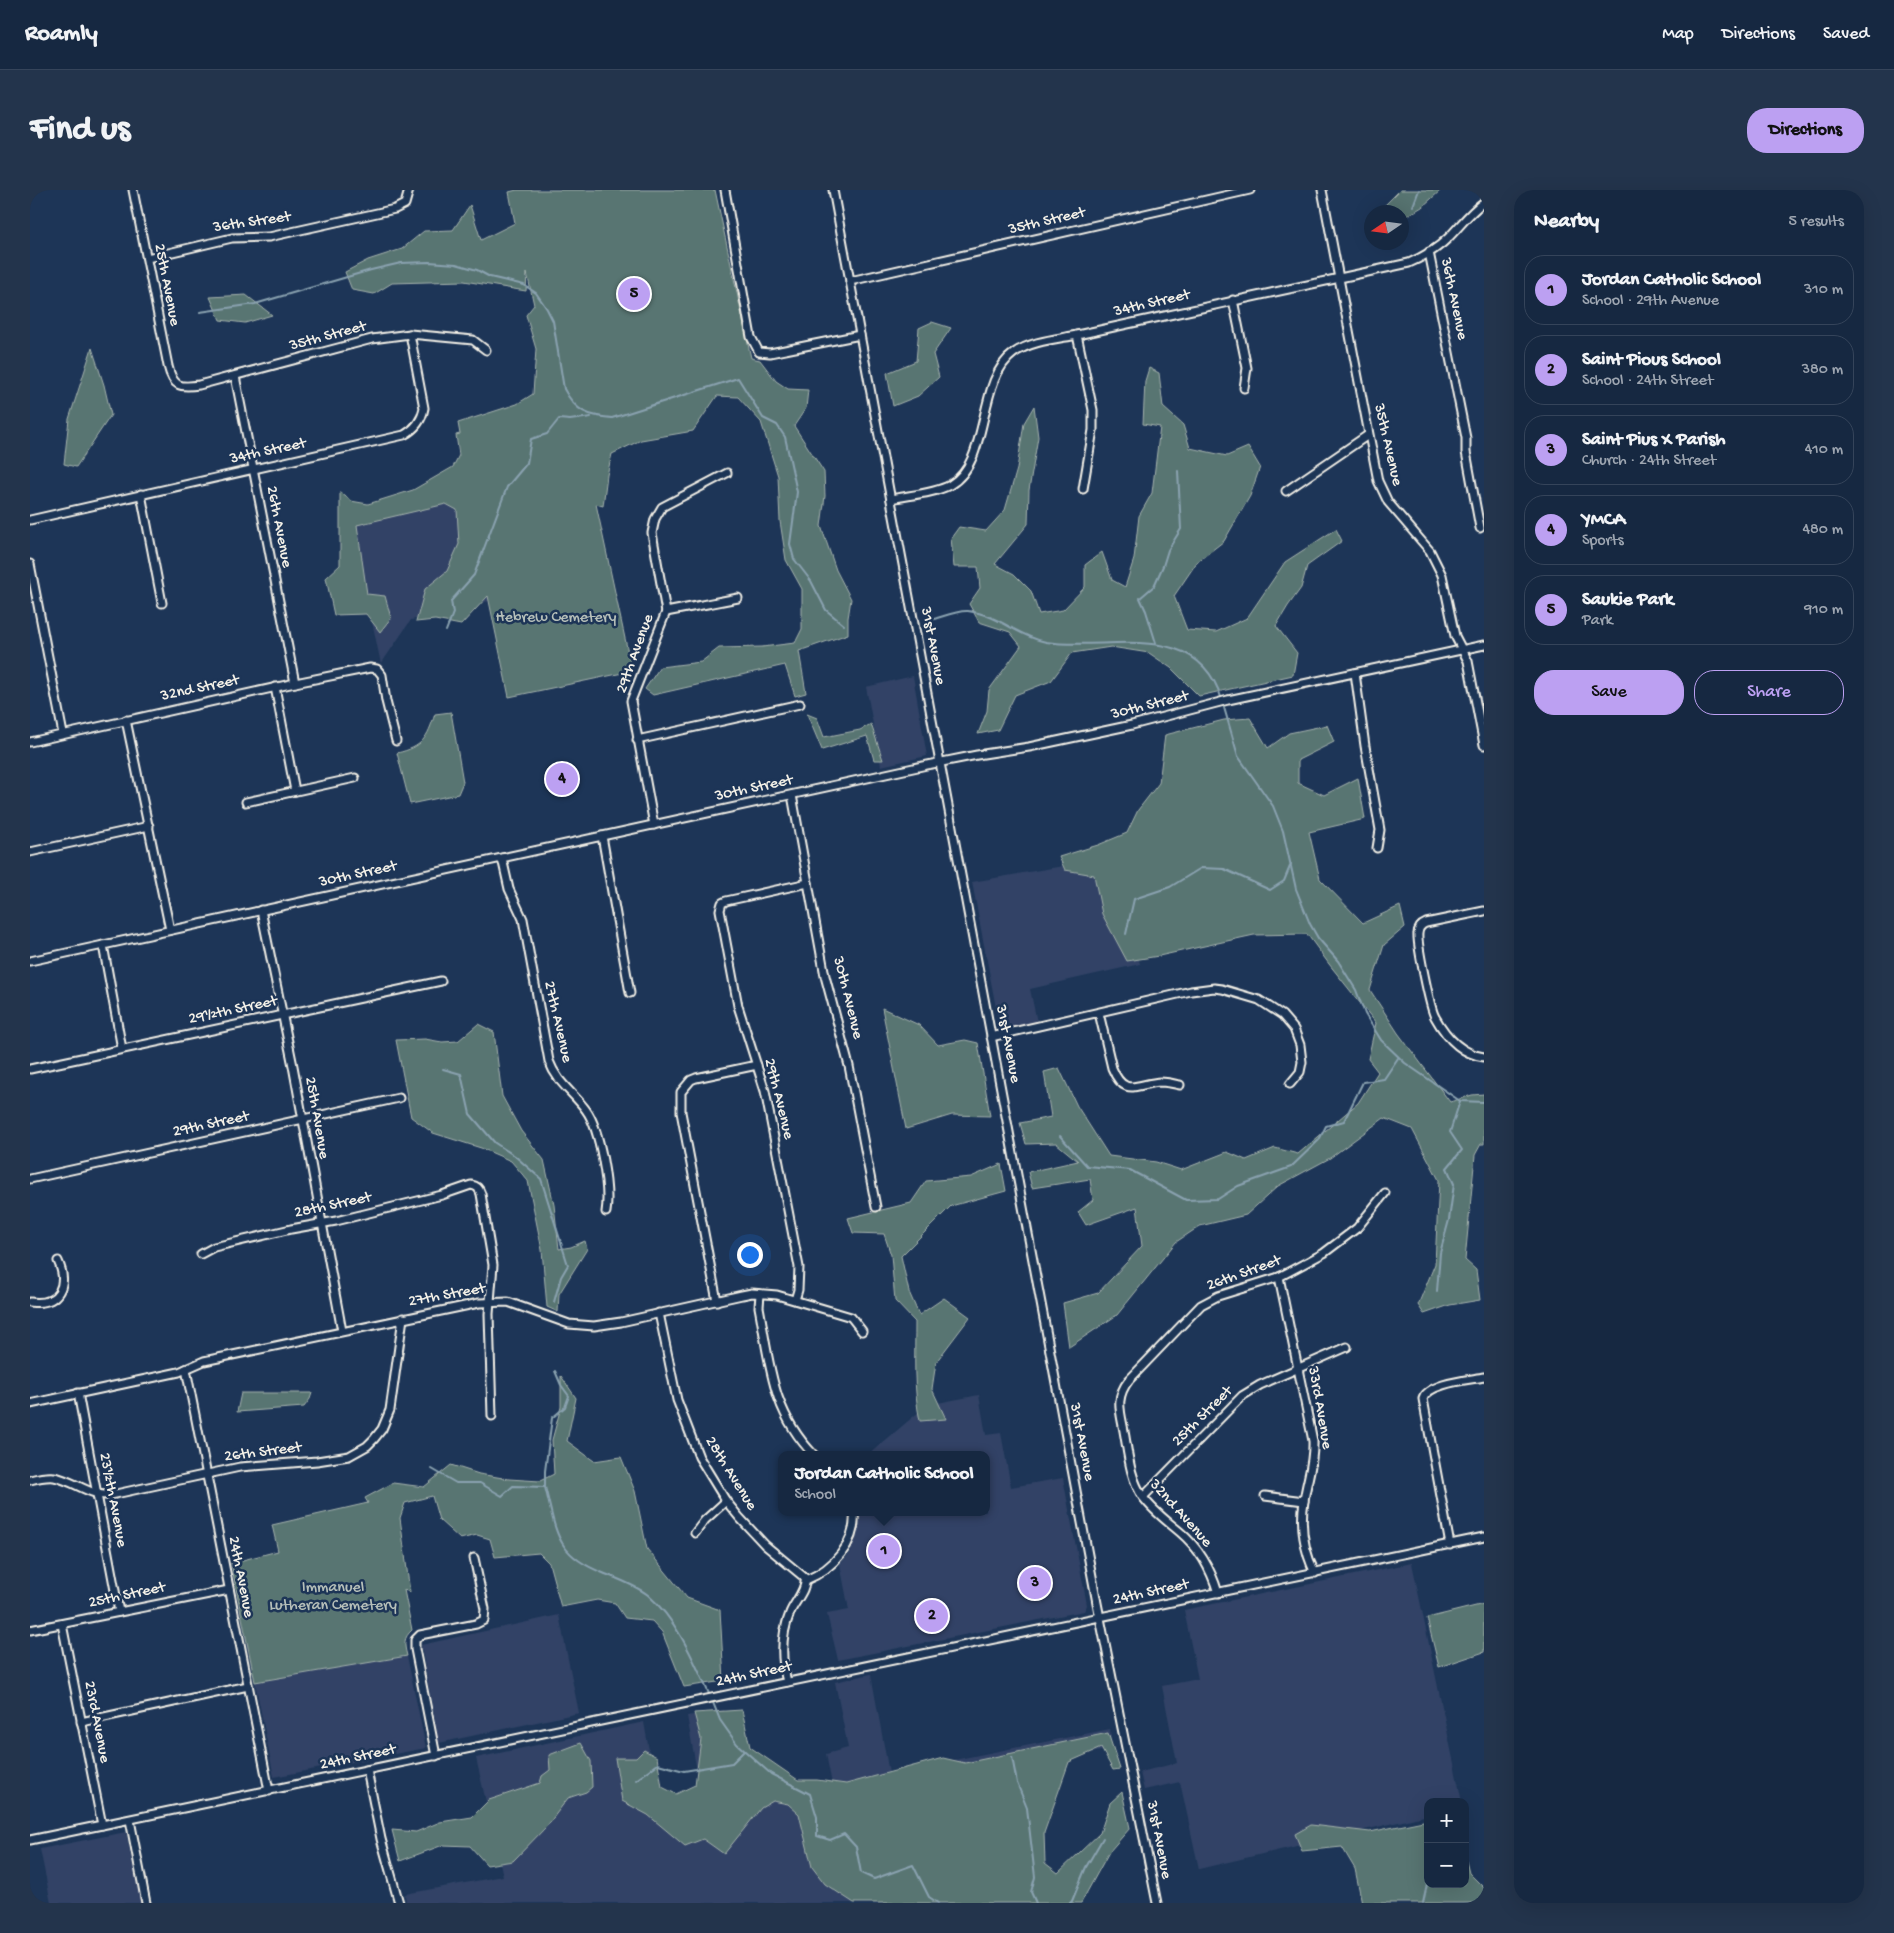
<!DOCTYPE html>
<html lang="en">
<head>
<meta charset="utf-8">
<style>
	body { margin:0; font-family:"Gochi Hand",sans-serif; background:#23344c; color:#f1f3f6 }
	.controls { position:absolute; right:15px; bottom:15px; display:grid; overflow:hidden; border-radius:10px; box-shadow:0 5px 20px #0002 }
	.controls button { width:45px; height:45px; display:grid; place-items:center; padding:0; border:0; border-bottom:1px solid #35445a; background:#162841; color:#f1f3f6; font:25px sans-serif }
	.compass { position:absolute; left:1334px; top:15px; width:45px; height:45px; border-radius:50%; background:#162841; box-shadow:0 5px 20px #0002; rotate:257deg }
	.you { position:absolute; left:719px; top:1064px; width:18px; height:18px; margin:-12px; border:4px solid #fff; border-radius:50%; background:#1a73e8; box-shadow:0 0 0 8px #1a73e833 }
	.badge { display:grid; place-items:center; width:32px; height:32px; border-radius:50%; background:#bca0f2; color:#111; font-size:16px; font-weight:700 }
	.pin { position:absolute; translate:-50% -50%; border:2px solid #fff; box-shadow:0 1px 5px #0006 }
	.popup { position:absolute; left:748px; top:1261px; width:212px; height:65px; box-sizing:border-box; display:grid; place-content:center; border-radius:10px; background:#162841; filter:drop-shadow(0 1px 4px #0005); font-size:16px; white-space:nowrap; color:#9ea6b1 }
	.popup b { font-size:19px; color:#f1f3f6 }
	.popup::after { content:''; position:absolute; left:50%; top:100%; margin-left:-10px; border:10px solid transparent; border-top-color:#162841 }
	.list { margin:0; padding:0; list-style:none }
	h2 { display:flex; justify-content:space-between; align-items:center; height:65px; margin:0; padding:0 20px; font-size:21px }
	h2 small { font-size:16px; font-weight:400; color:#9ea6b1 }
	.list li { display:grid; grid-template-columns:32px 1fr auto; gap:15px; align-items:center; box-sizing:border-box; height:70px; margin:0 10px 10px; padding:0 10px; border:1px solid #35445a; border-radius:20px }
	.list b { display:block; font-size:19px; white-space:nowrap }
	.list p { margin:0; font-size:16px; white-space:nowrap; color:#9ea6b1 }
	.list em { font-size:16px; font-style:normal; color:#9ea6b1 }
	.actions { display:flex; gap:10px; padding:15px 20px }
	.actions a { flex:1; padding:11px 0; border:1px solid #bca0f2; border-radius:20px; text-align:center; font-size:18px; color:#bca0f2 }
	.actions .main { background:#bca0f2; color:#111 }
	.map { position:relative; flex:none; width:1454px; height:1713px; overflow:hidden; border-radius:20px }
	header { display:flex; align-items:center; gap:30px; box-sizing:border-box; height:70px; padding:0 25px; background:#162841; border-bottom:1px solid #35445a }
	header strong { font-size:24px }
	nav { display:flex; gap:28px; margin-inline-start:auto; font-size:18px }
	.intro { display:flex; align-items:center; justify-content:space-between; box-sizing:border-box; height:120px; padding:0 30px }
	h1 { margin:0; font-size:35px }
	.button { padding:12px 22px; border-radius:20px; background:#bca0f2; color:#111; font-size:18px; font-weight:700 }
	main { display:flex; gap:30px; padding:0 30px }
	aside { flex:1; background:#162841; border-radius:20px; box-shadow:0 5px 20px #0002 }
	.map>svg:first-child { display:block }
	.built { fill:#314366 }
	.green { fill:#587572; stroke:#a6b3ad }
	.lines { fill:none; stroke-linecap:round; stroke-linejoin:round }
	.stream { stroke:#8aa2b0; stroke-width:2 }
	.minor-casing { stroke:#f4f1e8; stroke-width:11 }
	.minor { stroke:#1d3557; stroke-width:7 }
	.labels { text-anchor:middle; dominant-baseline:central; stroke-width:5; stroke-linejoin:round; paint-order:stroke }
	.street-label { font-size:16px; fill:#f4f1e8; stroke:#1d3557 }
	.park-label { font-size:16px; fill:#b6bfb9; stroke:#1d3557 }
</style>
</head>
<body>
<header>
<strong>Roamly</strong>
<nav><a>Map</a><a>Directions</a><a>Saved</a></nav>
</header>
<div class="intro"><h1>Find us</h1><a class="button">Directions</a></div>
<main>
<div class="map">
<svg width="1454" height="1713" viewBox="0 0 1454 1713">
	<rect width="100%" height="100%" fill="#1d3557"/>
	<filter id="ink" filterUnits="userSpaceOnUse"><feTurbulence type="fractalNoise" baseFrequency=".02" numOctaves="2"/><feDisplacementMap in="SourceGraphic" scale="10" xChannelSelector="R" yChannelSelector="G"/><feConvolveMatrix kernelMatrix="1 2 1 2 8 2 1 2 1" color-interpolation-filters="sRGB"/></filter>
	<g filter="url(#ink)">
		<!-- built -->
		<g class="built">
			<polygon points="438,308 459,411 381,430 351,474 321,332"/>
			<polygon points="883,486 897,566 851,576 836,497"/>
			<polygon points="1085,667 1110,774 1000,799 1007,832 970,839 942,692"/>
			<polygon points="949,1205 956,1245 971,1243 981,1297 1033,1288 1057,1415 1054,1421 808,1470 797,1424 819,1420 810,1374 820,1363 828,1340 826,1322 956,1322 956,1265 838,1265 897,1215"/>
			<polygon points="1382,1373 1432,1612 1398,1612 1398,1625 1169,1679 1150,1592 1114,1600 1110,1582 1147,1573 1132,1496 1168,1489 1154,1420"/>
			<polygon points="529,1425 549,1523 409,1553 391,1455"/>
			<polygon points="377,1466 396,1558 244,1587 225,1492"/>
			<polygon points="841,1484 859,1583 1080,1539 1082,1559 972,1580 997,1713 376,1713 375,1704 473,1686 446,1568 614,1532 632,1635 675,1627 657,1526 694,1520 705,1568 769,1600 802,1594 796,1564 818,1558 805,1492"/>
			<polygon points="96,1642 111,1713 21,1713 10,1659"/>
		</g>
		<!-- green -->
		<g class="green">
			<polygon points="487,0 685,0 721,168 730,170 746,191 758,199 778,200 776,218 764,236 794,282 795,306 791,336 806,380 821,409 818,428 818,444 769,461 776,503 765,506 755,475 623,505 615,499 630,477 671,472 689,458 732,457 765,453 772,439 772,399 756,370 750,331 748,286 731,232 708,207 687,206 663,241 611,250 582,264 577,285 573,316 566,314 602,481 479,507 458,406 431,435 405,430 386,432 395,399 417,381 429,354 427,320 416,314 327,335 337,404 355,406 361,428 350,442 336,424 304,425 296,388 310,375 310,302 321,311 338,314 383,300 423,277 429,265 426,245 430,244 428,233 487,214 503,204 506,159 496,125 504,115 497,83 496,101 434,91 362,93 344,104 322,100 315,82 338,70 372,59 394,41 423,40 440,15 451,50 485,33 479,2"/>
			<polygon points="1370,0 1411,0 1392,17 1372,29 1372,22 1354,22 1353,17"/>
			<polygon points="216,105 242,125 215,133 190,130 180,107"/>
			<polygon points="902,132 921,138 903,164 909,187 888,206 863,216 857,183 886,171 889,138"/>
			<polygon points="62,158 74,195 81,225 46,277 34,274 39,229"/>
			<polygon points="1119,178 1129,183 1133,217 1153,235 1160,258 1197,266 1218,257 1230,277 1220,306 1194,351 1167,372 1144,406 1157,440 1186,442 1217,428 1255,372 1306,339 1312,351 1277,376 1271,398 1258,416 1246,436 1267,463 1263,485 1169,506 1141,478 1119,463 1081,457 1042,463 1021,491 985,505 968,540 948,544 957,521 959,500 991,456 980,442 949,432 939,414 950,398 948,377 924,377 921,348 929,337 956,341 975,320 987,279 994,233 1004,216 1008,247 999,300 998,334 965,374 984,384 1001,401 1009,424 1033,420 1055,397 1055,375 1072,362 1082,390 1095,397 1104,369 1109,326 1122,303 1130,237 1113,234 1115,191"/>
			<path d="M 421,522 L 433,592 L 428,604 L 380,614 L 367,563 C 393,557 397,548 405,524 Z"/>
			<polygon points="777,524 787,528 794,547 830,540 841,534 853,570 844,570 837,546 792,560"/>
			<polygon points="1220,528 1238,558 1259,543 1297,535 1304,552 1268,570 1268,593 1294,605 1328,588 1335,629 1279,642 1290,689 1333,733 1370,716 1375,737 1354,755 1340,800 1368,843 1420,912 1442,905 1454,904 1454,954 1451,954 1445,965 1435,1070 1446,1080 1450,1110 1420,1115 1394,1124 1388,1115 1405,1074 1409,990 1382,939 1354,928 1300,968 1248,996 1216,1025 1170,1036 1146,1052 1087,1125 1039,1157 1033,1113 1068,1103 1112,1056 1107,1017 1056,1035 1048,1022 1063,1010 1060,989 1002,998 998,982 1048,971 1026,953 996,954 990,933 1021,927 1014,882 1029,878 1047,916 1079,966 1126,972 1151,980 1197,962 1216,970 1245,958 1268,964 1328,913 1348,882 1338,869 1346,833 1299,774 1277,744 1224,745 1129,766 1097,771 1072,724 1064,685 1035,680 1029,667 1068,655 1097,643 1108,620 1129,593 1135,545 1194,530"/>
			<polygon points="852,818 889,835 908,855 935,850 948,853 960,926 922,925 876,939"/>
			<polygon points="448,834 464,842 472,906 491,941 514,970 524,1015 529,1059 541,1057 555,1051 557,1059 529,1104 528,1122 517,1117 512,1060 498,991 481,971 451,958 403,943 381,927 366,850 395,849 412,852 428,851"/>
			<path d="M 971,974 L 976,1001 L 921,1016 L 871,1066 L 879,1102 L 889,1125 L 914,1108 L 940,1127 L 906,1172 L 902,1199 L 916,1229 L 890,1231 C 883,1199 885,1165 885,1132 L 865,1111 L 861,1065 L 854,1044 L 823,1043 L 818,1028 L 881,1013 L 896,991 L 941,987 Z"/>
			<path d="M 531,1186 L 546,1208 L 537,1251 L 564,1271 L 591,1267 L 605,1301 L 617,1359 L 657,1408 L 690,1420 L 694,1491 L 654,1497 L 632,1442 L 622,1431 L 595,1428 L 585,1413 L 567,1410 L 531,1417 L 519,1373 L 509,1363 L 465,1367 L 460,1349 L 447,1345 L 430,1349 L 409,1330 L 402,1306 L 375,1313 L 370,1328 L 380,1402 L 374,1400 L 382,1440 C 373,1448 374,1454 377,1466 L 225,1492 L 201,1373 L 248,1361 L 242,1335 L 338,1313 L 335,1308 L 363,1293 L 394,1297 L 421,1275 L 449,1284 L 479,1289 L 510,1291 L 524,1284 L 522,1250 L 531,1217 Z"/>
			<polygon points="211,1203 282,1203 280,1209 274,1217 207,1222"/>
			<polygon points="1454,1414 1454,1462 1409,1477 1397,1428"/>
			<polygon points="712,1520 720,1557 768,1590 787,1590 816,1594 913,1568 935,1573 1078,1543 1090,1579 1083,1580 1071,1558 1039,1572 1014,1643 1015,1673 1028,1683 1070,1643 1080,1613 1092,1602 1100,1638 1079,1662 1051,1713 824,1713 795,1694 782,1677 769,1624 758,1614 743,1611 731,1618 694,1664 673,1649 655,1656 618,1625 592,1611 585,1568 606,1568 614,1560 627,1567 632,1597 646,1604 665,1595 671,1549 664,1523"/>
			<polygon points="551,1553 561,1571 562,1597 556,1602 538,1608 517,1636 483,1671 457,1675 440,1656 413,1655 370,1671 362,1640 386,1642 410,1632 442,1627 459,1610 510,1593 512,1586 520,1580 519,1565"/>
			<polygon points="1398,1630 1398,1694 1435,1694 1435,1667 1439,1683 1454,1698 1454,1713 1332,1713 1325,1679 1312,1657 1272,1661 1265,1644 1281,1635 1340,1642"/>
		</g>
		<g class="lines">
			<!-- stream -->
			<g class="stream">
				<polyline points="1383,16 1389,0"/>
				<path d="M 170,122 L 225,114 L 341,80 L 371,73 L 399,72 L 426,74 L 447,80 L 460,87 L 494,95 L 506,103 L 517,119 L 523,131 L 534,199 C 546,222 558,226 582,228 L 708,188 L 733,228 L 747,235 L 755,247 L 767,302 L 760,354 L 764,369 L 781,391 L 796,420 L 814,435"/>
				<path d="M 901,430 C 912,427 928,420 938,421 C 969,425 989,447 1016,452 C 1078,462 1167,427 1192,510"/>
				<polyline points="416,441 423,423 421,411 444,385 477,297 497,273 501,249 517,244 529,229 540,230 561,227"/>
				<polyline points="1126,453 1116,421 1110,408 1124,396 1133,376 1138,360 1151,339 1148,281"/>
				<polyline points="1193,514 1208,566 1243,616 1253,641 1266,699 1280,734 1288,748 1308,771 1326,800 1335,824 1351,850 1375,873 1430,911 1454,912"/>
				<polyline points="1096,744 1104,709 1140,697 1171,678 1194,679 1240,700 1254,691 1261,674"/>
				<polyline points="413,879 431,884 440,924 465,953 485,966 511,989 538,1075 531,1087 524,1112"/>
				<polyline points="1030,946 1057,976 1100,980 1156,1010 1188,1009 1208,996 1261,977 1289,950 1296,936 1314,931 1333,892 1354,889 1368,868"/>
				<polyline points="1407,1101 1410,1063 1419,1030 1424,994 1417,978 1432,960 1420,942 1430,911"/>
				<path d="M 402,1279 L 426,1293 L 450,1293 L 472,1306 L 483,1296 L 515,1297 C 527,1343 525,1364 573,1383 C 588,1389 605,1395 618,1405 C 648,1431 664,1471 680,1506"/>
				<polyline points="515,1297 515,1281 522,1228 535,1217 539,1206 531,1195 525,1181"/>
				<polyline points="682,1510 690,1530 707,1554 741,1584 780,1604 787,1627 787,1646 800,1650 814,1644 826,1657 831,1683 844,1689 883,1675 899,1707 908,1713"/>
				<polyline points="982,1567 987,1593 997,1618 1005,1687 1001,1702 1006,1713"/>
				<polyline points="606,1590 628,1574 654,1581 702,1573 714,1561"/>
				<polyline points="1040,1713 1042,1711 1056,1677 1073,1648"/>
				<polyline points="1393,1713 1398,1690"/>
			</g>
			<!-- minor casing -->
			<g class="minor-casing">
				<g id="minor">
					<path d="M 103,0 L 138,176 C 143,197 150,198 169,195 L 342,149 L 380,144 L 443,150 L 456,160"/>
					<polyline points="695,0 721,147 729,162 740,163 830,145"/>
					<polyline points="803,0 1067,1413 1127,1713"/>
					<polyline points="1292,0 1348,291 1358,312 1400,361 1412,385 1425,446 1438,471 1454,555"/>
					<polyline points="1399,62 1436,248 1436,262 1450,338"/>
					<polyline points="117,68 202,48 239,47 365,19 375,14 379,0"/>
					<polyline points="820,91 1220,0"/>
					<polyline points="1203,110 1217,178 1214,198"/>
					<polyline points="1047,145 1063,220 1063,240 1053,299"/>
					<polyline points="205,186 265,493"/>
					<polyline points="1256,301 1338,245"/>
					<polyline points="111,304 132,413"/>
					<path d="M 861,309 C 879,305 903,304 920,295 C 961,272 946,190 984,163 C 1001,151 1027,149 1047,145 L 1379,73 C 1393,67 1407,59 1418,48 C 1430,36 1440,22 1454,12"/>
					<path d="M 0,330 L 374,245 C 385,239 392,230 394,218 L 380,144"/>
					<polyline points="0,374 33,544"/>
					<polyline points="636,422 622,343 625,329 632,317 697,283"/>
					<polyline points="636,422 708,408"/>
					<polyline points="1325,483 1335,556 1350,640 1347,658"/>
					<polyline points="245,497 265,601"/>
					<polyline points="96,530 140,740"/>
					<polyline points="607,550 770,514"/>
					<polyline points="0,552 265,493 340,478 347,479 352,485 356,511 366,551"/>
					<polyline points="762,605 795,786 819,876 846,1017"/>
					<polyline points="216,612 325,588"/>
					<polyline points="624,635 601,511 636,422"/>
					<polyline points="572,646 600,803"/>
					<polyline points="0,662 119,636"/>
					<path d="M 472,668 L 479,699 L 493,729 L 519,871 C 527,893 543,902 556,920 C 570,939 580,999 576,1022"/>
					<polyline points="231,720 263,876 312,1141"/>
					<path d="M 1454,721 L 1396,733 C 1391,735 1388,738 1388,744 C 1387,754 1400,818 1405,827 C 1416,847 1431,864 1454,867"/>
					<polyline points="73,755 92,859"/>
					<polyline points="0,771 897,575 947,565 999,557 1102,535 1198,510 1454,455"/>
					<path d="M 1069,823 L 1082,878 C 1095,909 1107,893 1131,892 C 1137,892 1144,894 1150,895"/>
					<polyline points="961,847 1161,801 1184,798 1192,799 1229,810 1252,825 1264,839 1270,855 1272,872 1270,882 1260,894"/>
					<polyline points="0,879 411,791"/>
					<polyline points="0,989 369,908"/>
					<path d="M 171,1064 L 184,1057 L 261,1039 L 306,1031 L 412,1005 L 441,995 C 447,996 449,998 451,1004 L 463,1075 L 459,1124 L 462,1226"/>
					<path d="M 1249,1087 L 1283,1251 C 1284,1275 1277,1288 1274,1311 C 1270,1335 1274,1361 1285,1383"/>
					<path d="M 730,1104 L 729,1117 C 740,1174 741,1221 784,1265"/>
					<polyline points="765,1110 768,1100 769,1077 735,901 708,816 690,720 692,713 696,711 778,693"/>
					<polyline points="687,1111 651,922 651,902 661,890 666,888 727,875"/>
					<path d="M 0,1112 C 29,1116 39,1095 28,1071"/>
					<path d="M 629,1123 L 647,1210 L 669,1267 L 696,1311 L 709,1327 L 735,1355 L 775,1388 C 777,1400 764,1412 760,1423 C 751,1445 751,1469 757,1492"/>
					<polyline points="156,1179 239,1601"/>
					<polyline points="48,1203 89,1422"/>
					<polyline points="0,1214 149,1182 174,1171 449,1113 478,1112 539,1134 564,1136 591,1132 712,1105 722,1103 747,1105 821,1127 832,1141"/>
					<path d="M 0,1290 C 8,1288 16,1286 24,1287 C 43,1290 61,1307 81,1305 L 210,1277 L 287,1271 L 319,1266 L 337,1256 L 344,1249 L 352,1239 L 360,1220 L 373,1128"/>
					<polyline points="1235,1306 1274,1311"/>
					<polyline points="1113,1307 1212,1206 1230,1195 1317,1157"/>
					<polyline points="665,1343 675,1330 696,1311"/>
					<path d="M 1420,1355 L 1393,1209 C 1398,1193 1439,1190 1454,1187"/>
					<path d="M 776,1390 C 803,1379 827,1353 824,1322"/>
					<path d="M 1188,1403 C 1181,1379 1169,1358 1150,1342 C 1137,1331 1123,1321 1113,1307 C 1100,1289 1098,1263 1094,1241 C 1090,1220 1085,1208 1099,1190 L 1171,1115 L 1188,1106 L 1249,1087 L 1294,1063 L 1327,1038 L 1355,1003"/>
					<polyline points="32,1434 72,1635"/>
					<polyline points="0,1440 199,1400"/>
					<polyline points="51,1532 218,1496"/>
					<polyline points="406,1566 385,1459 385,1450 390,1445 446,1434 454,1430 455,1419 444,1368"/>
					<polyline points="337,1580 351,1649 369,1713"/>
					<polyline points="100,1630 116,1713"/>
					<polyline points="0,1650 1454,1347"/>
				</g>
			</g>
			<!-- minor -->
			<use href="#minor" class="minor"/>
		</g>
	</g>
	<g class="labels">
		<!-- street labels -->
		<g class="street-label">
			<text transform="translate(1017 32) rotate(-13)">35th Street</text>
			<text transform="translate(222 33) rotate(-8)">36th Street</text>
			<text transform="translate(136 95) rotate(79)">25th Avenue</text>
			<text transform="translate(1423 109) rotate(78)">36th Avenue</text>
			<text transform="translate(1122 114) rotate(-13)">34th Street</text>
			<text transform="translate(298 147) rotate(-15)">35th Street</text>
			<text transform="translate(1357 255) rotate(77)">35th Avenue</text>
			<text transform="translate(238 262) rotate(-12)">34th Street</text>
			<text transform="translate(248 337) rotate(79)">26th Avenue</text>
			<text transform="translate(902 456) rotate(79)">31st Avenue</text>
			<text transform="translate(606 464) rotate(-70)">29th Avenue</text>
			<text transform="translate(170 499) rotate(-12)">32nd Street</text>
			<text transform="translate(1120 516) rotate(-14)">30th Street</text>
			<text transform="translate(724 599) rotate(-12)">30th Street</text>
			<text transform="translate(328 685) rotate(-12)">30th Street</text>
			<text transform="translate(817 808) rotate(76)">30th Avenue</text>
			<text transform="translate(203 821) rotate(-12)">29½th Street</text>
			<text transform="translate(527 832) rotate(77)">27th Avenue</text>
			<text transform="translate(977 854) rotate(79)">31st Avenue</text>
			<text transform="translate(748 909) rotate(76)">29th Avenue</text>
			<text transform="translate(286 928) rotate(80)">25th Avenue</text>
			<text transform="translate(181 935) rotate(-12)">29th Street</text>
			<text transform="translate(303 1016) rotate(-12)">28th Street</text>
			<text transform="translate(1214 1084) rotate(-20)">26th Street</text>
			<text transform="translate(417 1106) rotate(-10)">27th Street</text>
			<text transform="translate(1289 1218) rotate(80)">33rd Avenue</text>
			<text transform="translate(1173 1227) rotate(-45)">25th Street</text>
			<text transform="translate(1051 1252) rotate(79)">31st Avenue</text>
			<text transform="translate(233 1263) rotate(-7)">26th Street</text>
			<text transform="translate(700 1284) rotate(58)">28th Avenue</text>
			<text transform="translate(82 1310) rotate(79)">23½th Avenue</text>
			<text transform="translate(1150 1324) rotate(48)">32nd Avenue</text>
			<text transform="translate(210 1387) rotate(79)">24th Avenue</text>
			<text transform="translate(1121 1403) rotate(-12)">24th Street</text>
			<text transform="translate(97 1406) rotate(-12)">25th Street</text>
			<text transform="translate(724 1485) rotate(-12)">24th Street</text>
			<text transform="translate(66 1532) rotate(79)">23rd Avenue</text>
			<text transform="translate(328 1568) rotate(-12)">24th Street</text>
			<text transform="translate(1128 1650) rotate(79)">31st Avenue</text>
		</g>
		<!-- park labels -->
		<g class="park-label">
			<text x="526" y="428">Hebrew Cemetery</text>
			<text x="303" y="1398">Immanuel<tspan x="303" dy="18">Lutheran Cemetery</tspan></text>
		</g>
	</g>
</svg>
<div class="controls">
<button>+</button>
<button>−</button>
</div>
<svg class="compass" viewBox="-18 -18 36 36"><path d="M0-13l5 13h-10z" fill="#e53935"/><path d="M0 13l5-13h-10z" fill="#9ea6b1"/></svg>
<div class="you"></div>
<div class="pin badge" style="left:854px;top:1361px">1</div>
<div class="popup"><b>Jordan Catholic School</b>School</div>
<div class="pin badge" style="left:902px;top:1426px">2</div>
<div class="pin badge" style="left:1005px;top:1393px">3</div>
<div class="pin badge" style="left:532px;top:589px">4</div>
<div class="pin badge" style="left:604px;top:104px">5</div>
</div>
<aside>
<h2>Nearby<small>5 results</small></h2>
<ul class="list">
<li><span class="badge">1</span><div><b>Jordan Catholic School</b><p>School · 29th Avenue</p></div><em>310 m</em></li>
<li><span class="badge">2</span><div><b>Saint Pious School</b><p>School · 24th Street</p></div><em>380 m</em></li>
<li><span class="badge">3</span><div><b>Saint Pius X Parish</b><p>Church · 24th Street</p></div><em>410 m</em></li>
<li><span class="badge">4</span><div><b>YMCA</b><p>Sports</p></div><em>480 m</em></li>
<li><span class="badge">5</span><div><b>Saukie Park</b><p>Park</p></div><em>910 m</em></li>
</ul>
<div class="actions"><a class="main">Save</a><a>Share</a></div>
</aside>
</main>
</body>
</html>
